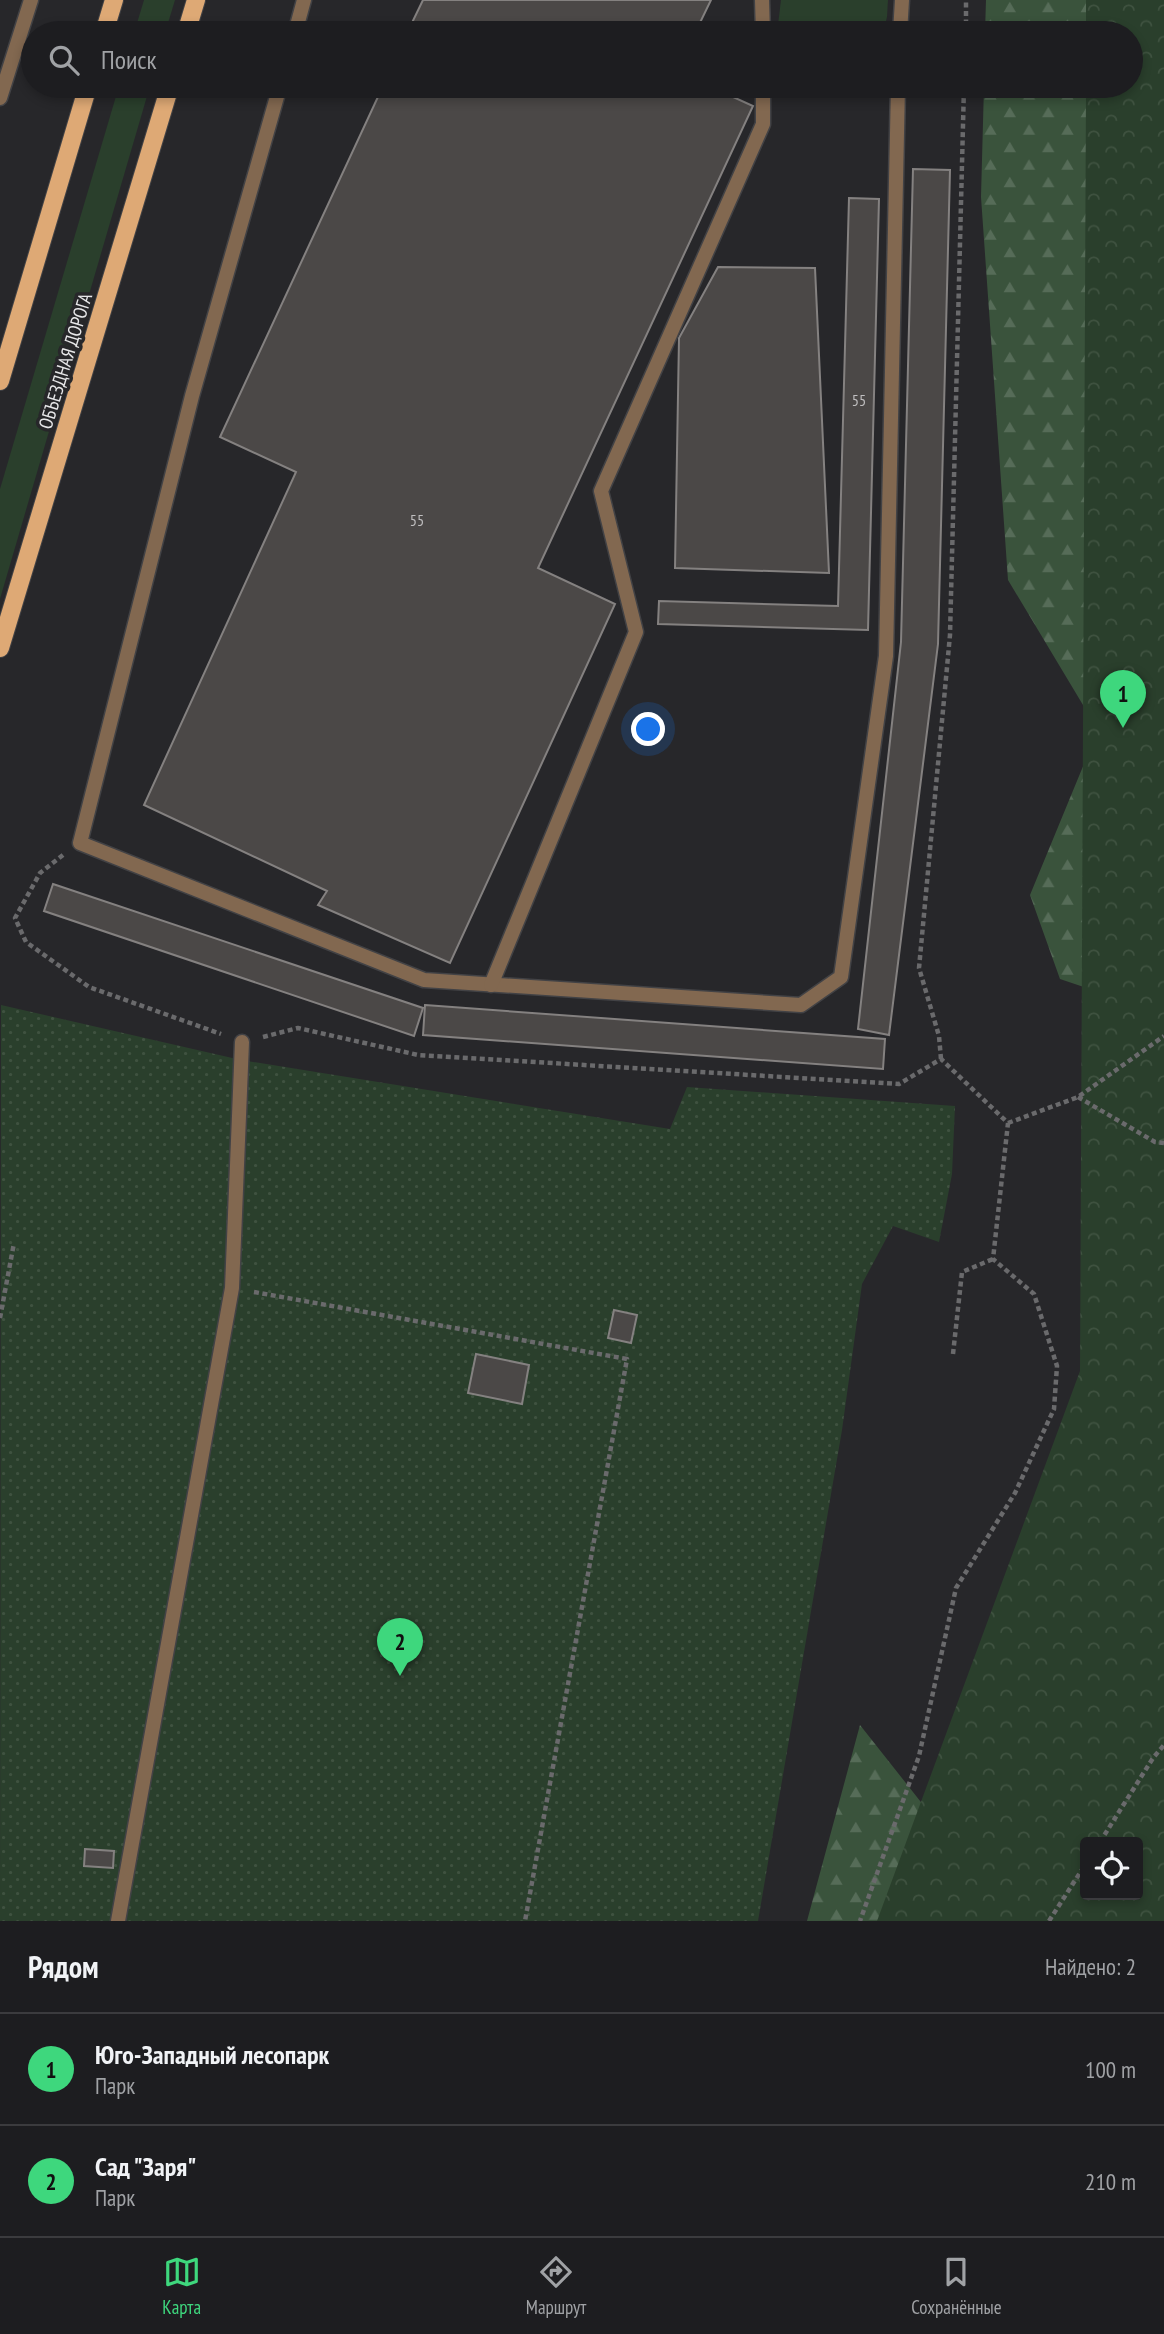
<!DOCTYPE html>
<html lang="ru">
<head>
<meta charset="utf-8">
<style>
	body { margin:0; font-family:"PT Sans Narrow",sans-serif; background:#2a2a2d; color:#f1f3f6 }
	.controls { position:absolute; right:21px; bottom:21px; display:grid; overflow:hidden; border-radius:7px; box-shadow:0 4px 10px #0003 }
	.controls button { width:63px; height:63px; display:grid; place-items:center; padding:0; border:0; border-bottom:2px solid #3b3b3e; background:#1d1d20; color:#f1f3f6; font:35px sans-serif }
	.you { position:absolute; left:649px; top:730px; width:24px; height:24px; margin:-18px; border:5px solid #fff; border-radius:50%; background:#1a73e8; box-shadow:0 0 0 10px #1a73e833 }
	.badge { display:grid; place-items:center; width:46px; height:46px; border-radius:50%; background:#3ed77d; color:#111; font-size:23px; font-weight:700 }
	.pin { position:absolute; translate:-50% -58px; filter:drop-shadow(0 2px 4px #0008) }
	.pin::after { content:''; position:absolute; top:37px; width:24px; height:21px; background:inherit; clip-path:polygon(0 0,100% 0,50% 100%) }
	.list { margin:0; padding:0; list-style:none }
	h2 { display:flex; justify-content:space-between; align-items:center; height:91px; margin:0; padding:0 28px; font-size:30px }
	h2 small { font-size:23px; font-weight:400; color:#a0a2a5 }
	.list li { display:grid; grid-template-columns:46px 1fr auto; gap:21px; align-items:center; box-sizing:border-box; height:112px; padding:0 28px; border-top:2px solid #3b3b3e }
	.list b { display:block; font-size:26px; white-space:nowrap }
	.list p { margin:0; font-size:23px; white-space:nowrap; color:#a0a2a5 }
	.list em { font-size:23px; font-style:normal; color:#a0a2a5 }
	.icon { flex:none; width:38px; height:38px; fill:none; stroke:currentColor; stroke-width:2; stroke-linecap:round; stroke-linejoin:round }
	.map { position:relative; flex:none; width:1164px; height:1921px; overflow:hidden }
	.search { position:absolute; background:#1d1d20; box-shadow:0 4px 10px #0003; left:21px; right:21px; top:21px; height:77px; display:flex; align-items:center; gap:18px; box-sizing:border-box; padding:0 24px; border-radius:38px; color:#a0a2a5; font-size:26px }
	.sheet { height:315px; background:#1d1d20 }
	nav { display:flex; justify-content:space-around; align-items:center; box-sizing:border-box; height:98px; border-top:2px solid #3b3b3e; background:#1d1d20; font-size:19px; color:#a0a2a5 }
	nav a { display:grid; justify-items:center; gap:4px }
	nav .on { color:#3ed77d }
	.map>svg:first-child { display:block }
	.grass { fill:#2a3f2c }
	.forest { fill:url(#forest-firs); fill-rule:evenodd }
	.park { fill:url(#park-crowns); fill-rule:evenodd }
	.garden { fill:url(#garden-dots) }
	.building { fill:#4b4847; stroke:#848180; stroke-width:2 }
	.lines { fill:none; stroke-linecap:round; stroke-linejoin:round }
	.service-casing { stroke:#424245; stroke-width:17 }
	.primary-casing { stroke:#424245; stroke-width:20 }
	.path { stroke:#6a6a6c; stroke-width:4.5; stroke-dasharray:5 3.5; stroke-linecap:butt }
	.service { stroke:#826850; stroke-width:14 }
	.primary { stroke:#dea975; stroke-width:18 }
	.labels { text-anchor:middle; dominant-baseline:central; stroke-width:7; stroke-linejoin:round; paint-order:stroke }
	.number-label { font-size:16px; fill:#c0bfc0 }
	.street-label { font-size:19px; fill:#e7e7e9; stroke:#27272a }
</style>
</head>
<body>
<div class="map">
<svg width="1164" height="1921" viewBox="0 0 1164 1921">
	<defs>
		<pattern id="forest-firs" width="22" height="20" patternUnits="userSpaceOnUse" patternTransform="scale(1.75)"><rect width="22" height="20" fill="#3a533c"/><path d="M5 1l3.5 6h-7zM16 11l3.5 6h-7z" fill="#566c58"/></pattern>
		<pattern id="park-crowns" width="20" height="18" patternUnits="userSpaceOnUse" patternTransform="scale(1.75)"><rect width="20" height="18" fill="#2a3f2c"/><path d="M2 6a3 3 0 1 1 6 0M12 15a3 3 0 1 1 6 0" fill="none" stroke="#3f5240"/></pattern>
		<pattern id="garden-dots" width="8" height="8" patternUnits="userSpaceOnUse" patternTransform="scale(1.75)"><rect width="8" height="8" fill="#2a3f2c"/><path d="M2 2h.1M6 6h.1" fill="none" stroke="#3f5240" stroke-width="1.8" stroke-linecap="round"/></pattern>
	</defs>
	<rect width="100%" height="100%" fill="#27272a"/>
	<!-- grass -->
	<g class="grass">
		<polygon points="144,0 175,0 165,33 134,33"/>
		<polygon points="781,0 888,0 887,17 883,33 777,33"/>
		<polygon points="119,86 150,86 0,599 0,489"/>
	</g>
	<!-- forest -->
	<g class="forest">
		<polygon points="986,0 1164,0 1164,1014 1060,979 1030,895 1098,730 1008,580 981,197 984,86 1131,86 1131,33 985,33"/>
		<path d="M 860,1725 L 977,1873 L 1164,1777 L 1164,1921 L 807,1921 ZM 1085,1842 L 1138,1842 L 1138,1895 L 1085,1895 Z"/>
	</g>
	<!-- park -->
	<path class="park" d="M 1086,0 L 1164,0 L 1164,1921 L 877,1921 L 1080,1371 L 1086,86 L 1131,86 L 1131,33 L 1086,33 ZM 1085,1842 L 1138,1842 L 1138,1895 L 1085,1895 Z"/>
	<!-- garden -->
	<polygon class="garden" points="1,1005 241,1060 670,1129 687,1087 955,1106 952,1174 939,1242 893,1226 862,1284 842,1430 758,1921 0,1921"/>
	<!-- building -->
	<g class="building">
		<polygon points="423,0 711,0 695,33 407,33"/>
		<polygon points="383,86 709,86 753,106 538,568 615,604 450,963 318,905 327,891 144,805 296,472 220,437"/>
		<polygon points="913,169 950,170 938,644 889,1035 858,1029 901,642"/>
		<polygon points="849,198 879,199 868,630 658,624 659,601 838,606"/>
		<polygon points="718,267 815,268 829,573 675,568 679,338"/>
		<polygon points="53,884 423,1008 414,1036 44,911"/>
		<polygon points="425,1005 885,1039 883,1069 423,1035"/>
		<polygon points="614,1310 637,1315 631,1343 608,1338"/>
		<polygon points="476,1354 529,1365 522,1404 468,1393"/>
		<polygon points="85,1849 114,1851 113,1868 84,1866"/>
	</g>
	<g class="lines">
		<!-- service casing -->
		<g class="service-casing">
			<g id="service">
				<polyline points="762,0 763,33"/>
				<polyline points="295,33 304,0"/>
				<polyline points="900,33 902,0"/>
				<polyline points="280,86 192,396 80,843 424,980 801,1005 841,977 886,656 898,86"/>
				<polyline points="0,98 31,0"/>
				<polyline points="491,985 636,632 601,491 763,124 763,86"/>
				<polyline points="118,1921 232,1288 242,1042"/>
			</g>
		</g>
		<!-- primary casing -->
		<g class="primary-casing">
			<g id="primary">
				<polyline points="104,33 114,0"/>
				<polyline points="186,33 196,0"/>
				<polyline points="0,381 88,86"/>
				<polyline points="0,648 170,86"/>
			</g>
		</g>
		<!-- path -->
		<g class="path">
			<polyline points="966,33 966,0"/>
			<polyline points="63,855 40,873 15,918 26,942 89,987 221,1034"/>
			<polyline points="263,1037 298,1028 418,1055 899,1084 941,1059 1008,1123 993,1259 1034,1294 1057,1366 1054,1409 1015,1493 956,1588 919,1756 860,1921"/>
			<polyline points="941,1059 939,1036 919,968 950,635 964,86"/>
			<polyline points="1078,1097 1155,1142 1164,1143"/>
			<polyline points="1008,1123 1078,1097 1164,1036"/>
			<polyline points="254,1292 627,1359 525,1921"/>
			<polyline points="0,1318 14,1243"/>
			<polyline points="953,1354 962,1272 993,1259"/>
			<polyline points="1100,1842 1153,1758 1164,1745"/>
			<polyline points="1049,1921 1085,1865"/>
		</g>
		<!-- service -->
		<use href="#service" class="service"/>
		<!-- primary -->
		<use href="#primary" class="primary"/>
	</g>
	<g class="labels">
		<!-- number labels -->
		<g class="number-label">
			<text x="859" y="400">55</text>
			<text x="417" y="520">55</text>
		</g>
		<!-- street labels -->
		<g class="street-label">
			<text transform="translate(65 361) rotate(-73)">ОБЪЕЗДНАЯ ДОРОГА</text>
		</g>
	</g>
</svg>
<div class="controls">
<button><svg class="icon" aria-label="locate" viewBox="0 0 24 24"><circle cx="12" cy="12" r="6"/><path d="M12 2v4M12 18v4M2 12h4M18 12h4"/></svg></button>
</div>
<div class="you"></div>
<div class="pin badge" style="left:1123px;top:728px">1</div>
<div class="pin badge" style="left:400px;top:1676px">2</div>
<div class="search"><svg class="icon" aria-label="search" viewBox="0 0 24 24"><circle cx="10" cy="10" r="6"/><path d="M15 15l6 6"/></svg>Поиск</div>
</div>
<section class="sheet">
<h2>Рядом<small>Найдено: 2</small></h2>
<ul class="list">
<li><span class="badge">1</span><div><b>Юго-Западный лесопарк</b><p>Парк</p></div><em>100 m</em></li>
<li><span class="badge">2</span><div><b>Сад &quot;Заря&quot;</b><p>Парк</p></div><em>210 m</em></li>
</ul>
</section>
<nav>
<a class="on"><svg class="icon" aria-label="map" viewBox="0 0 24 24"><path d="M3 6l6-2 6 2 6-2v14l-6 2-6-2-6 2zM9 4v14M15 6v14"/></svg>Карта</a>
<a><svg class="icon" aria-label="directions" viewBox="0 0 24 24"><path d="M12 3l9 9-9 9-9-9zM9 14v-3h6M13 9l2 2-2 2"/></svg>Маршрут</a>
<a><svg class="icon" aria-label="saved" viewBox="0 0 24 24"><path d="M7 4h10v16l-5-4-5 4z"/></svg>Сохранённые</a>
</nav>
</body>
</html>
